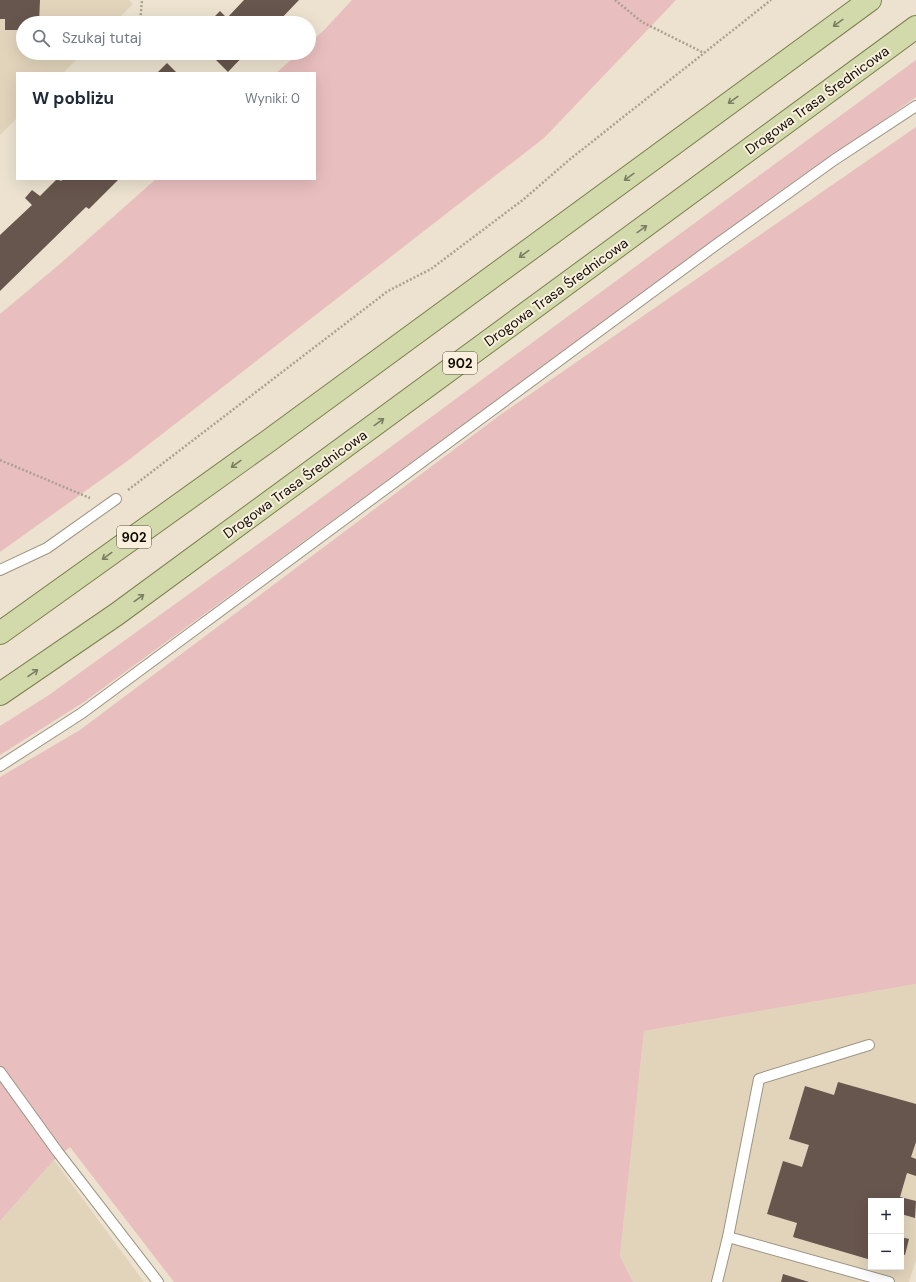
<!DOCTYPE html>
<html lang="pl">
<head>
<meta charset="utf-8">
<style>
	body { margin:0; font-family:"DM Sans",sans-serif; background:#f2f2f3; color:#1f2937 }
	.controls { position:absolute; right:12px; bottom:12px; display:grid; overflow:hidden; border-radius:0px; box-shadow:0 4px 16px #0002 }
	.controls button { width:36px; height:36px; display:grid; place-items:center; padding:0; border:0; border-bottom:1px solid #e0e1e3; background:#fff; color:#1f2937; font:20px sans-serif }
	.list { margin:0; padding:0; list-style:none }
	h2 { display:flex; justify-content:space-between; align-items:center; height:52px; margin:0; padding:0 16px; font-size:17px }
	h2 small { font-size:13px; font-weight:400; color:#747a83 }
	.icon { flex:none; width:22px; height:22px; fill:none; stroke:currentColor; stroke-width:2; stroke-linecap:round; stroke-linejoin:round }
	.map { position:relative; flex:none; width:916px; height:1282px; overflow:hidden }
	.search { position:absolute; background:#fff; box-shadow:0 4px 16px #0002; left:16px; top:16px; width:300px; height:44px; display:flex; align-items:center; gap:10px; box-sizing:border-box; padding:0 14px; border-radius:22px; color:#747a83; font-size:15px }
	.panel { position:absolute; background:#fff; box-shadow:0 4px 16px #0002; left:16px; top:72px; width:300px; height:108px; border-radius:0px }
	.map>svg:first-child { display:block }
	.built { fill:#e2d4bb; fill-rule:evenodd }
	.green { fill:#e9bebe }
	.building { fill:#67564d }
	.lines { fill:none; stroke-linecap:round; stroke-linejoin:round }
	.lane-casing { stroke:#9d9483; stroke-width:12 }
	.primary-casing { stroke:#7b814e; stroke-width:24 }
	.path { stroke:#a9a192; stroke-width:2.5; stroke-dasharray:2 2; stroke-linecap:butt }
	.lane { stroke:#fff; stroke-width:10 }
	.primary { stroke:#d2d9ab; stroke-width:22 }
	.oneway { stroke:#7b7e62 }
	.labels { text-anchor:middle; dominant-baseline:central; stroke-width:4; stroke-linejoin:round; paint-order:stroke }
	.shield { fill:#f9efdc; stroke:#575248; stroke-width:1 }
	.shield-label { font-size:13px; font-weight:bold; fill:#110e08 }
	.street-label { font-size:14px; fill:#110e08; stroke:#f9efdc }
</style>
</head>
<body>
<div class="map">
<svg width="916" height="1282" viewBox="0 0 916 1282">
	<rect width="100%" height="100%" fill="#ece2cf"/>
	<!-- built -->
	<g class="built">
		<polygon points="0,0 129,0 133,4 114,23 23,23 23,53 83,53 63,73 17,73 17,118 0,135"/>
		<path d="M 916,984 L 916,1260 L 909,1282 L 633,1282 L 620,1256 L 644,1031 ZM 871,1201 L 901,1201 L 901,1267 L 871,1267 Z"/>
		<polygon points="54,1160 144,1282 0,1282 0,1221"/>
	</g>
	<!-- green -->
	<g class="green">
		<polygon points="352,0 676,0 544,138 126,462 0,552 0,314 61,263 156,179 315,179 315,73 276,73 299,53 309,53 309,44 325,29"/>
		<polygon points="916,60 916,97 572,345 84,702 0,755 0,726 49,695 286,524"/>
		<polygon points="916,127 916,984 644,1031 620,1256 633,1282 174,1282 70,1147 54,1160 0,1221 0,777 80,730 500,415"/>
	</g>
	<!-- building -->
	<g class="building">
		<polygon points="0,0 40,0 39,23 23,23 23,30 5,30 5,19 0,19"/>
		<polygon points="244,0 299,0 277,23 217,23 213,18 220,11 227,18"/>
		<polygon points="209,53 246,53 228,72"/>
		<polygon points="167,63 177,73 157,73"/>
		<polygon points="57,179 61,181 63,179 119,179 89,209 86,207 0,291 0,235 32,205 25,198 32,190 40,196"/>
		<polygon points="838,1082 916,1104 916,1142 911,1157 916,1159 916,1176 907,1173 900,1197 916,1201 915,1218 901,1214 901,1201 871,1201 871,1260 793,1237 797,1223 767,1214 783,1161 802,1167 809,1145 789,1139 805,1086 834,1095"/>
		<polygon points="901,1237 909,1239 905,1255 901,1254"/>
		<polygon points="783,1274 809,1282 781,1282"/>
	</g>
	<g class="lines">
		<!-- lane casing -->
		<g class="lane-casing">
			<g id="lane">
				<polyline points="0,570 47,548 116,499"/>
				<polyline points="0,766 82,713 713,247 834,160 916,106"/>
				<polyline points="869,1045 759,1079 728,1237 889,1282"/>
				<polyline points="0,1072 57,1151 158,1282"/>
				<polyline points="717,1282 728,1237"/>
			</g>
		</g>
		<!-- primary casing -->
		<g class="primary-casing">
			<g id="primary">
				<polyline points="0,633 267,442 870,0"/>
				<polyline points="0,694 117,614 916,27"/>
			</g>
		</g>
		<!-- path -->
		<g class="path">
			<polyline points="615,0 642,22 704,53"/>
			<polyline points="140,23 142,0"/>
			<polyline points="0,460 90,498"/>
			<polyline points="128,490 388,291 431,269 524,199 569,160 771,0"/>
		</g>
		<!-- lane -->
		<use href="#lane" class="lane"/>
		<!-- primary -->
		<use href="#primary" class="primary"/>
	</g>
	<!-- one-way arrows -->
	<defs><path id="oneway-shaft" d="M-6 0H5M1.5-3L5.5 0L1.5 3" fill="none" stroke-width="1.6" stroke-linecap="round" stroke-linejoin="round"/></defs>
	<g class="oneway">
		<use href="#oneway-shaft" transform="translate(838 23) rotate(144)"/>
		<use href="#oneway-shaft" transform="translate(733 100) rotate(144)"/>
		<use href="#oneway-shaft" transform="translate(629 177) rotate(144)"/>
		<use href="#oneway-shaft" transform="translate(642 229) rotate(-36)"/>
		<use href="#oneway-shaft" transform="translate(524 254) rotate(144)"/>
		<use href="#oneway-shaft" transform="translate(379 422) rotate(-36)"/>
		<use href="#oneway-shaft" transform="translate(236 464) rotate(144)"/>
		<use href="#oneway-shaft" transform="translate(107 556) rotate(144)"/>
		<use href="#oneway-shaft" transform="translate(139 598) rotate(-36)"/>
		<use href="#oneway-shaft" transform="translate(33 673) rotate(-35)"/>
	</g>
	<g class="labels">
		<!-- shield labels -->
		<g class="shield">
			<rect x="443" y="352" width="34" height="22" rx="3"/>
			<rect x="117" y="526" width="34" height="22" rx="3"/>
		</g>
		<g class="shield-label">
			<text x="460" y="363">902</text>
			<text x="134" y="537">902</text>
		</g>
		<!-- street labels -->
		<g class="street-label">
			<text transform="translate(817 100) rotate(-36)">Drogowa Trasa Średnicowa</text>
			<text transform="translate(556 292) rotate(-36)">Drogowa Trasa Średnicowa</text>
			<text transform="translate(295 484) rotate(-36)">Drogowa Trasa Średnicowa</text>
		</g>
	</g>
</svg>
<div class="controls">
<button>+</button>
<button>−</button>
</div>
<div class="search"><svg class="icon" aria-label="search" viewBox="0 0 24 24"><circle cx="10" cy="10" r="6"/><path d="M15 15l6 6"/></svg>Szukaj tutaj</div>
<section class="panel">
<h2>W pobliżu<small>Wyniki: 0</small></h2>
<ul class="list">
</ul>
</section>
</div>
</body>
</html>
